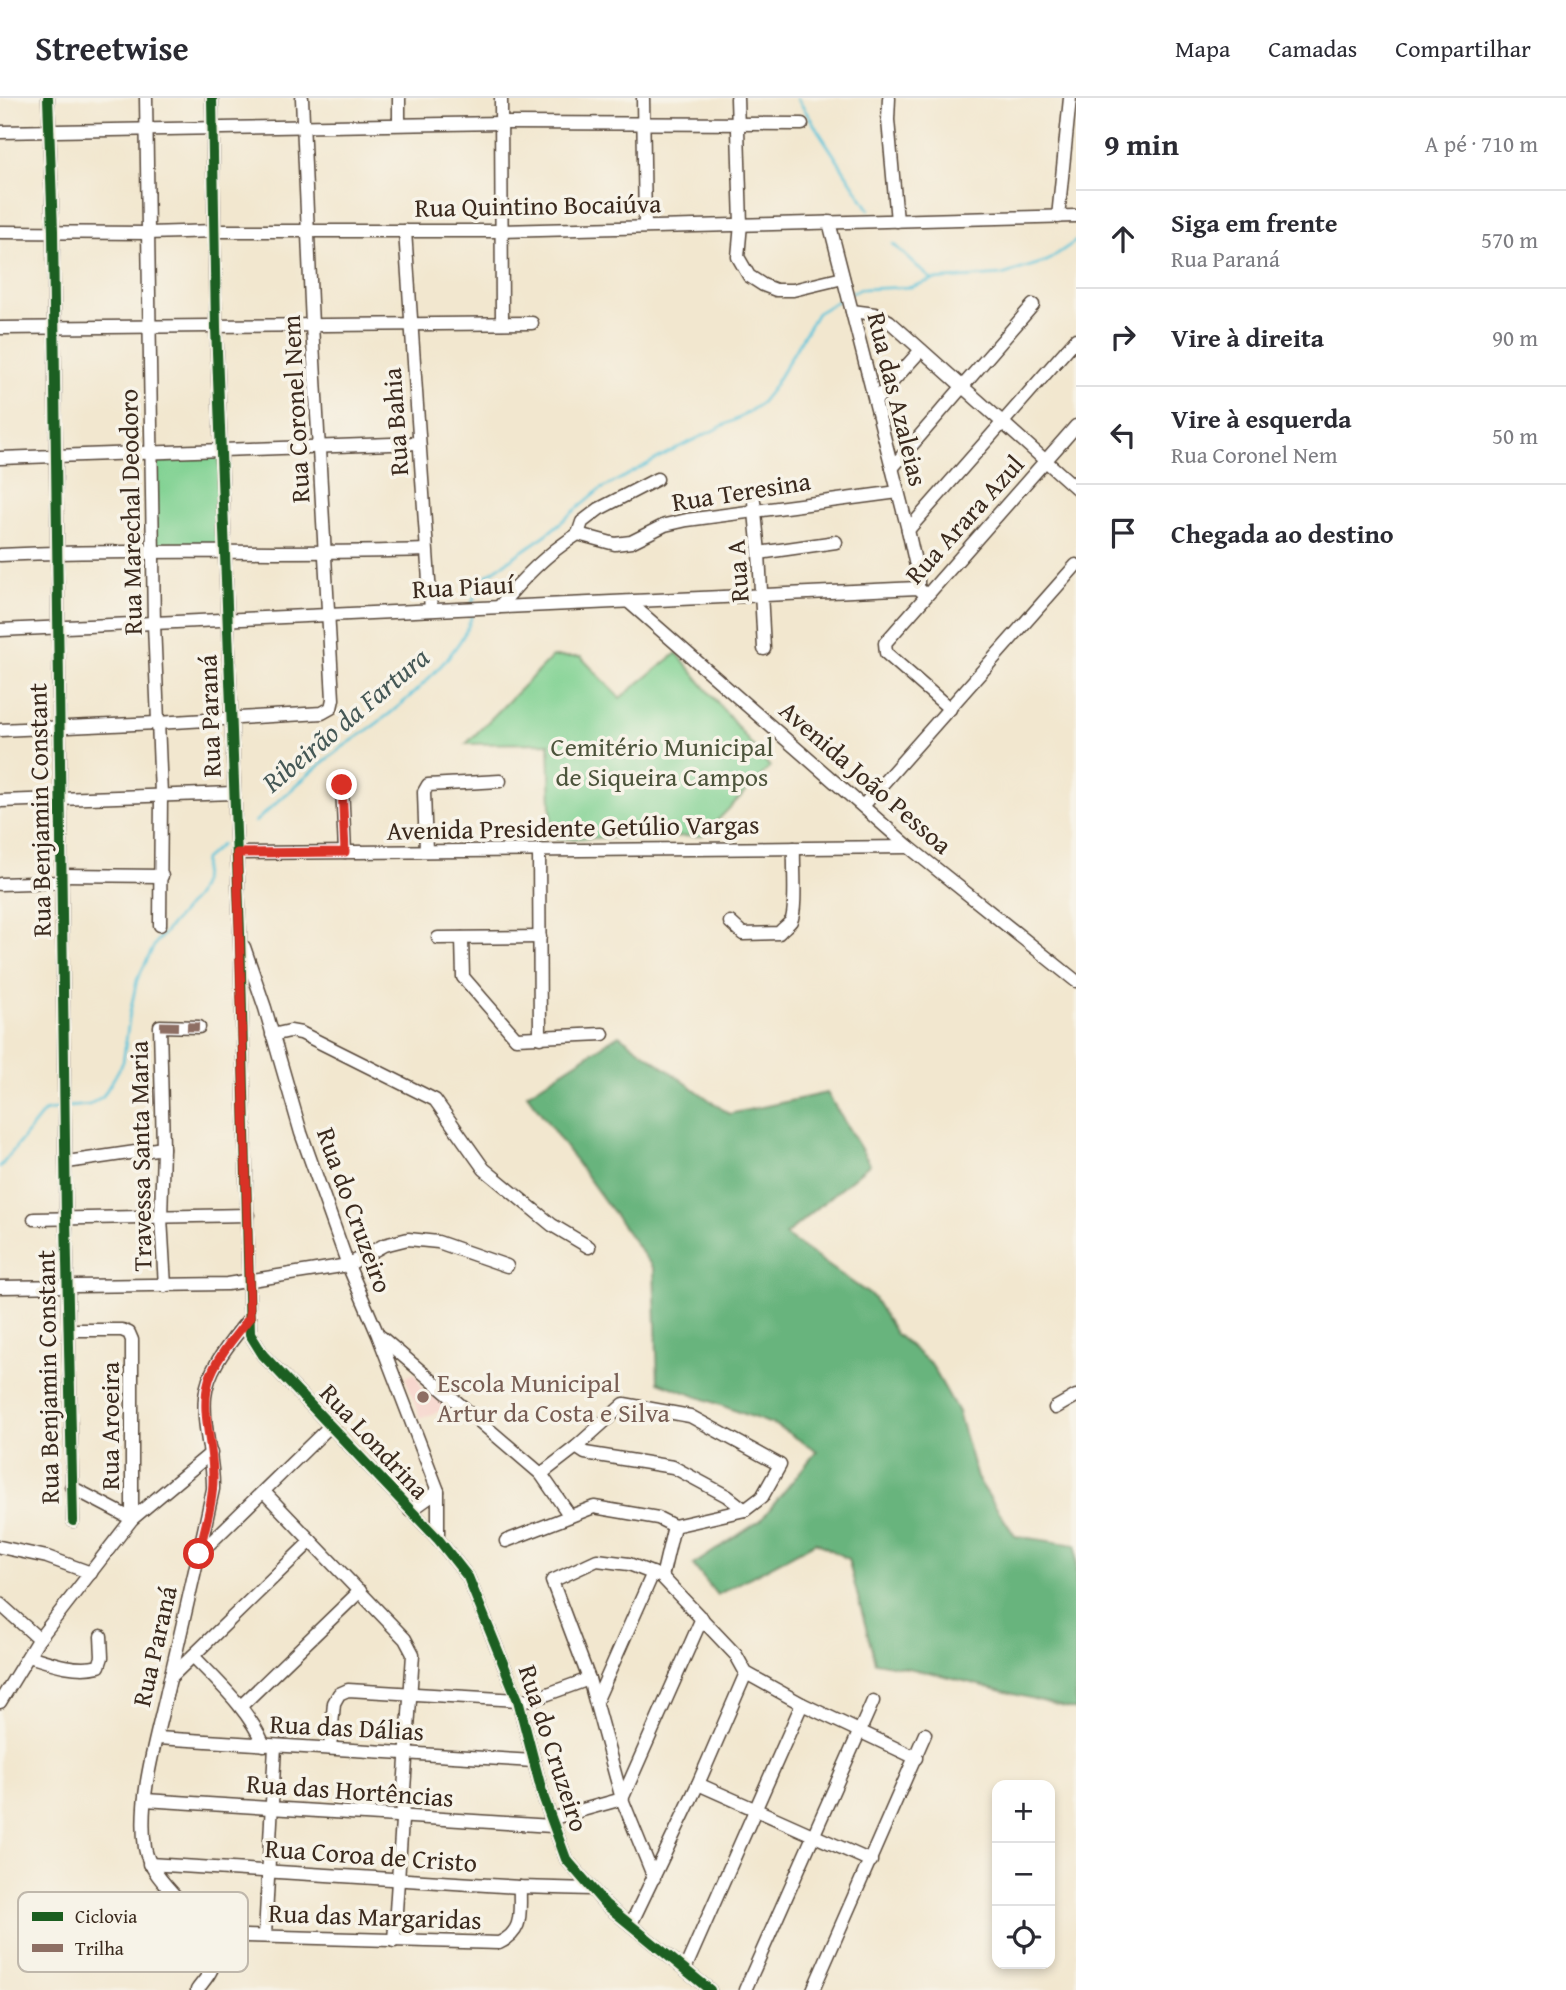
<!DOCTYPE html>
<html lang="pt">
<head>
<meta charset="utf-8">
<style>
	body { margin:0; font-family:"Gentium Book Plus",serif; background:#f7f7f7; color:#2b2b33 }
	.controls { position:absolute; right:21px; bottom:21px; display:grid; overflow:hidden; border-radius:14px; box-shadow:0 4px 10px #0003 }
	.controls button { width:63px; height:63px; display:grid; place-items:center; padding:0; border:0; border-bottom:2px solid #e1e1e2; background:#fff; color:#2b2b33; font:35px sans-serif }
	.stop { position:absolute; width:21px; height:21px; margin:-16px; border:5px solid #d93025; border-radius:50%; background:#fff }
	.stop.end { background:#d93025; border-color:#fff; box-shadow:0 2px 7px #0008 }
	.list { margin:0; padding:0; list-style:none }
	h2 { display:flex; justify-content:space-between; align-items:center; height:91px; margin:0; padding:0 28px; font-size:30px }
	h2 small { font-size:23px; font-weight:400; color:#7c7c81 }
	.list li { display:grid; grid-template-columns:46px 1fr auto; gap:21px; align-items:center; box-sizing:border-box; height:98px; padding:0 28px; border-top:2px solid #e1e1e2 }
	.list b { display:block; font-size:26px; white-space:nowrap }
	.list p { margin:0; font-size:23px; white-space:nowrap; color:#7c7c81 }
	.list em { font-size:23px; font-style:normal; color:#7c7c81 }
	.icon { flex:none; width:38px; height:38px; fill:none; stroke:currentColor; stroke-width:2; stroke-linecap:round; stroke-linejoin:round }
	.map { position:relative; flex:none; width:1076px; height:1892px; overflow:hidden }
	header { display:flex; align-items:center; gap:42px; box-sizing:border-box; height:98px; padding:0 35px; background:#fff; border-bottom:2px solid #e1e1e2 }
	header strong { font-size:33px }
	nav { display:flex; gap:38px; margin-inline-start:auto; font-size:24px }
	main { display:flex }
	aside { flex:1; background:#fff }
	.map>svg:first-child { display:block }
	.built { fill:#f7d1c9 }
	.green { fill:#81d293; stroke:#5e7e58; stroke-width:2 }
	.forest { fill:#68b47d; stroke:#526f4e; stroke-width:2 }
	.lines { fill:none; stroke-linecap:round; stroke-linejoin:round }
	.stream { stroke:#5dc4da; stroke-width:2.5 }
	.minor-casing { stroke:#564639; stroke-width:15 }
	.minor { stroke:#fff; stroke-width:12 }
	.quiet { stroke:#8d6e63; stroke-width:9; stroke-dasharray:18 9; stroke-linecap:butt }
	.cycleway-casing { stroke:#f7f3e8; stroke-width:15 }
	.cycleway { stroke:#1b5e20; stroke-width:10 }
	.route { stroke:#d93025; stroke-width:9 }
	.education-dot { fill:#8d6e63; stroke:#f7f3e8; stroke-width:2.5 }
	.labels { text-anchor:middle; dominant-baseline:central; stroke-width:7; stroke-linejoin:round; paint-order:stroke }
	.street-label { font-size:26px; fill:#3b2a1e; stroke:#f7f3e8 }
	.park-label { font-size:26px; fill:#4c543b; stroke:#f7f3e8 }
	.education-label { font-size:26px; fill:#785e54; stroke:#f7f3e8; text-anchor:start }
	.water-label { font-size:28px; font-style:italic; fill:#455856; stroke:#f7f3e8 }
	.key { fill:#f7f3e8; stroke:#bfb7ab; stroke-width:2 }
	.key-label { font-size:19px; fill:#3b2a1e }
</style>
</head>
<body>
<header>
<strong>Streetwise</strong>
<nav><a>Mapa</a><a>Camadas</a><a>Compartilhar</a></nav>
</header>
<main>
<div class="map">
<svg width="1076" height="1892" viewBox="0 0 1076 1892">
	<rect width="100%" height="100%" fill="#f7f3e8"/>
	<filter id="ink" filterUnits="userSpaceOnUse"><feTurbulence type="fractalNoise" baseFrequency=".0143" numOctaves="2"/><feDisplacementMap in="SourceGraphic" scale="14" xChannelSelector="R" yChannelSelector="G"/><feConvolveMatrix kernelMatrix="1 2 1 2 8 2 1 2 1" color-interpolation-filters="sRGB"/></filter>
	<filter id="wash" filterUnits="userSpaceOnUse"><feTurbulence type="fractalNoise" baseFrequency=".00686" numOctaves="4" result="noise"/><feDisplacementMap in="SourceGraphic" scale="28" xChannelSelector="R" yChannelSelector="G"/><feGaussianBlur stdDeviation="1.57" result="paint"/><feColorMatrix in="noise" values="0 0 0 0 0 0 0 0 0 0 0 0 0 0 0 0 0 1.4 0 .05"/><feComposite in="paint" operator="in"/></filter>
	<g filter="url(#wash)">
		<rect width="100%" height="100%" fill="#f2e7cf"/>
		<!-- built -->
		<polygon class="built" points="416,1275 423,1293 431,1290 435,1300 442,1297 447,1311 420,1320 405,1279"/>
		<!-- green -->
		<g class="green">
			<polygon points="219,355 224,450 155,453 153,358"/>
			<polygon points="677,555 770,669 702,738 552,741 549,645 466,646 552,559 581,559 620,600"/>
		</g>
		<!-- forest -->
		<polygon class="forest" points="619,937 729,1016 827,995 870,1066 785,1137 873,1199 895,1235 931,1266 958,1314 977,1380 1015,1438 1076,1447 1076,1612 933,1575 875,1564 848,1461 816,1444 717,1497 693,1467 761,1422 817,1353 777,1328 658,1284 654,1171 527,996"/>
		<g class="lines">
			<!-- stream -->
			<g class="stream">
				<polyline points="797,0 869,111"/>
				<polyline points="893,146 932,182"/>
				<polyline points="852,195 860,191 911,189 932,182 1002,177 1047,163 1076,143"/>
				<polyline points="472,508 473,502 483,480 547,436 598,393 671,353 741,319 760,306 772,291 817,215 843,200"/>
				<path d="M 255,724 C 282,700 308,676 336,654 C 349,644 363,636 376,626 C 405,605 467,551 472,515"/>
				<polyline points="68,1009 89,1007 103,998 114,980 123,964 130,914 137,882 155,846 196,798 202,784 204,761 222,746"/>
				<polyline points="0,1069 44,1014 61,1010"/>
			</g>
		</g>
	</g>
	<g filter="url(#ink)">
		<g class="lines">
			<!-- minor casing -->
			<g class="minor-casing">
				<g id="minor">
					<polyline points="48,0 53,133 66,1120 73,1423"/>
					<polyline points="146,0 154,526 161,696 160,827"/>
					<polyline points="212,0 216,229 240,836 250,1236 263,1257 438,1441 468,1479 518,1602 543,1698 566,1761 605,1806 710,1892"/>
					<polyline points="501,0 502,225"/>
					<polyline points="643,0 645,128"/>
					<polyline points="737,0 741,126 738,159 749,178 763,187 776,192 793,192 843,180"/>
					<polyline points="889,0 888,22 897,123"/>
					<polyline points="399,26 399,0"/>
					<polyline points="0,34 501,25 802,26"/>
					<polyline points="1058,119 1070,0"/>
					<polyline points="829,124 908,432 918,477 918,490"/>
					<polyline points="405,133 431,512"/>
					<polyline points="0,134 148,135 216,133 501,133 1076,118"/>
					<polyline points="852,213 875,216 889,223 1076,390"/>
					<polyline points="0,230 532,225"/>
					<polyline points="875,303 921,252"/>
					<polyline points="0,360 419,345"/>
					<polyline points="892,370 1033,207"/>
					<polyline points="753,393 759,455 764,551"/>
					<polyline points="908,432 1076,241"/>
					<polyline points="578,436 582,424 599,411 657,381"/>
					<polyline points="759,455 836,444"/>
					<path d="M 0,457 C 142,450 284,457 426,452"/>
					<polyline points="630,505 909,749 1076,883"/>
					<path d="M 499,509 C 523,480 546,456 578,436 L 615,446 L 631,444 L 665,427 L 687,422 L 898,394"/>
					<path d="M 0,532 C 306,520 612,505 918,490 L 926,497"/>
					<polyline points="950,611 886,555 885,545 1076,328"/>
					<polyline points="0,632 157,625 322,615 331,610 333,601 312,227 302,0"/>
					<polyline points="342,687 345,754"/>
					<polyline points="0,703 234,695"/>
					<polyline points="863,708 1076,467"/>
					<polyline points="539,752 540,940"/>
					<polyline points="426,753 424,694 428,687 500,683"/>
					<polyline points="237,755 909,749"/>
					<polyline points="62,777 162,778"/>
					<polyline points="0,786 62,784"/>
					<path d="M 730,824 L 743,836 L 779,835 C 782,831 788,827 791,823 C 797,812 793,766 794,750"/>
					<polyline points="438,840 540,839"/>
					<polyline points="462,840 463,879 516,940 603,936"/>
					<polyline points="244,849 265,910 301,1035 348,1167 378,1237 438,1393 438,1441"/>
					<polyline points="272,937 290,933 301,935 435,1002 484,1071 552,1127 589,1149"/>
					<polyline points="67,1064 163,1050"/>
					<polyline points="34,1121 248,1117"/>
					<polyline points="165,1188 161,1120 163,1050 160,928 199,929"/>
					<polyline points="0,1189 227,1186 348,1167 384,1147 408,1141 438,1144 507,1168"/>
					<polyline points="69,1232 122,1232 129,1235 132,1242 132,1421 71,1389"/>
					<polyline points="381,1239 541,1376 570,1418"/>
					<polyline points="1055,1310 1076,1298"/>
					<polyline points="576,1349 585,1355 673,1369 727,1398 745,1412"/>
					<polyline points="264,1394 405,1541 413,1556 394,1843"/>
					<polyline points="410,1413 438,1393"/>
					<polyline points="506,1443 594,1409 658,1420 674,1428 745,1412 762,1399 780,1367 690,1318 624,1306 576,1349 541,1376"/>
					<polyline points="0,1449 47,1459 91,1475"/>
					<polyline points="200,1455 330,1328"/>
					<polyline points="662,1479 674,1428"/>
					<polyline points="0,1506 39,1541"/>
					<path d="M 29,1558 C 51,1565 76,1574 99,1568 L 102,1559 L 101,1538"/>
					<path d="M 193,1558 C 220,1586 248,1611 264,1647"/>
					<polyline points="171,1579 311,1443"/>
					<polyline points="0,1604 36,1545 132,1421 211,1355"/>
					<polyline points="596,1604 653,1475"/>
					<polyline points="241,1608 360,1493"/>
					<polyline points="157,1640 534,1663"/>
					<polyline points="330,1650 334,1605 339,1596 348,1592 518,1602 534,1601 589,1581"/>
					<polyline points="698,1686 871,1763"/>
					<polyline points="145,1702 552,1728"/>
					<polyline points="550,1721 622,1701 702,1520"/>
					<polyline points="149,1766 520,1789 591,1791"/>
					<polyline points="654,1780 622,1701 589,1581 552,1483 597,1462 629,1466 662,1479 736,1557 746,1575 802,1606 916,1660"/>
					<polyline points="631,1826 698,1686 746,1575"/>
					<path d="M 209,1837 L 499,1845 C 525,1833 519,1814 520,1789"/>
					<polyline points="265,1837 275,1648"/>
					<polyline points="685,1871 802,1606"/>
					<path d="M 197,1892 C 202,1885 209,1878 212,1870 C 226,1827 152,1793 145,1750 C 138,1700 155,1646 166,1598 C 182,1529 198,1461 213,1391 C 214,1360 202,1330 205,1299 C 208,1268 232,1243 250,1219"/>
					<polyline points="745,1892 873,1603"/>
					<polyline points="813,1892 925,1636"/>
				</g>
			</g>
			<!-- minor -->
			<use href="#minor" class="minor"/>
			<!-- quiet -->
			<polyline class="quiet" points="160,928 199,929"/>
			<!-- cycleway casing -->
			<g class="cycleway-casing">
				<g id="cycleway">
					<polyline points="48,0 53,133 66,1120 73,1423"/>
					<polyline points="212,0 216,229 240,836 250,1236 263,1257 438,1441 468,1479 518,1602 543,1698 566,1761 605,1806 710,1892"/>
				</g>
			</g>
			<!-- cycleway -->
			<use href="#cycleway" class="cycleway"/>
		</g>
	</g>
	<g class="lines" filter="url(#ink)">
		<!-- route -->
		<path class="route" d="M 199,1456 C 204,1431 214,1403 213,1377 C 213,1345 200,1314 209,1282 C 216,1259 236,1238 250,1219 L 237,755 L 345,754 L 342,687"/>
	</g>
	<!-- markers -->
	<circle class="education-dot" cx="423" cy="1299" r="7"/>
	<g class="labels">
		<!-- street labels -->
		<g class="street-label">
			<text transform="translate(538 107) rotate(-1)">Rua Quintino Bocaiúva</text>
			<text transform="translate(898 301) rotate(76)">Rua das Azaleias</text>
			<text transform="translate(295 311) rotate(-93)">Rua Coronel Nem</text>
			<text transform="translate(395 324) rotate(-94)">Rua Bahia</text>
			<text transform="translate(741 393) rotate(-9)">Rua Teresina</text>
			<text transform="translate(130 414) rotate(-91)">Rua Marechal Deodoro</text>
			<text transform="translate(964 421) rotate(-48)">Rua Arara Azul</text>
			<text transform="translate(737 473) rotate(-94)">Rua A</text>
			<text transform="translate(463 488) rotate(-3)">Rua Piauí</text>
			<text transform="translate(209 618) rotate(-92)">Rua Paraná</text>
			<text transform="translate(866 679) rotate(41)">Avenida João Pessoa</text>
			<text transform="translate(39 712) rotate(-91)">Rua Benjamin Constant</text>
			<text transform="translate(573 729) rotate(-1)">Avenida Presidente Getúlio Vargas</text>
			<text transform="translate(140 1058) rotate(-91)">Travessa Santa Maria</text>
			<text transform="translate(355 1112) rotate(70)">Rua do Cruzeiro</text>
			<text transform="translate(47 1279) rotate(-91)">Rua Benjamin Constant</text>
			<text transform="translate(109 1328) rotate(-90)">Rua Aroeira</text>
			<text transform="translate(375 1343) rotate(47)">Rua Londrina</text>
			<text transform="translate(154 1548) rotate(-77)">Rua Paraná</text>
			<text transform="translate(347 1629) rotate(3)">Rua das Dálias</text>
			<text transform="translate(554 1650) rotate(72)">Rua do Cruzeiro</text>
			<text transform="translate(350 1692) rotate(4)">Rua das Hortências</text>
			<text transform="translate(371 1757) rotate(4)">Rua Coroa de Cristo</text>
			<text transform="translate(375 1818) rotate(2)">Rua das Margaridas</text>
		</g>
		<!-- park labels -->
		<g class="park-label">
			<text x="662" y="648">Cemitério Municipal<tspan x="662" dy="30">de Siqueira Campos</tspan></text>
		</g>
		<!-- education labels -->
		<g class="education-label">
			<text x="437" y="1284">Escola Municipal<tspan x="437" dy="30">Artur da Costa e Silva</tspan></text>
		</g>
		<!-- water labels -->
		<g class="water-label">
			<text transform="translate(345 621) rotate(-40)">Ribeirão da Fartura</text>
		</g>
	</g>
	<!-- legend -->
	<rect x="18" y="1794" width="230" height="80" rx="10" class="key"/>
	<rect x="32" y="1814" width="31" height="9" fill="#1b5e20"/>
	<rect x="32" y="1846" width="31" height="8" fill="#8d6e63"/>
	<g class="key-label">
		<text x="75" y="1825">Ciclovia</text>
		<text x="75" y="1857">Trilha</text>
	</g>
</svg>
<div class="controls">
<button>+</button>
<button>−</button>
<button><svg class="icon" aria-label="locate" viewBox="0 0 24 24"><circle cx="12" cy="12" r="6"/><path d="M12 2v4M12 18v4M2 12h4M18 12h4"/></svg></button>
</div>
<div class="stop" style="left:199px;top:1456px"></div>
<div class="stop end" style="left:342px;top:687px"></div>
</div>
<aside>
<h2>9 min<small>A pé · 710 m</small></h2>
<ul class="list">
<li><svg class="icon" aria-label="ahead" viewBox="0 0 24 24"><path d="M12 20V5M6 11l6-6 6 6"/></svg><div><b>Siga em frente</b><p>Rua Paraná</p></div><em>570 m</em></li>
<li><svg class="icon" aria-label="right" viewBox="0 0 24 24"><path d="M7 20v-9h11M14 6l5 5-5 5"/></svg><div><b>Vire à direita</b></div><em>90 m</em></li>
<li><svg class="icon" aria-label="left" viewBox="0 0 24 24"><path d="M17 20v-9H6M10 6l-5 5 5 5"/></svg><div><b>Vire à esquerda</b><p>Rua Coronel Nem</p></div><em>50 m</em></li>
<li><svg class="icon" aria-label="arrive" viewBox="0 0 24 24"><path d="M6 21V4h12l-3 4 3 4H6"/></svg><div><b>Chegada ao destino</b></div></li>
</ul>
</aside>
</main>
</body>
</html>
